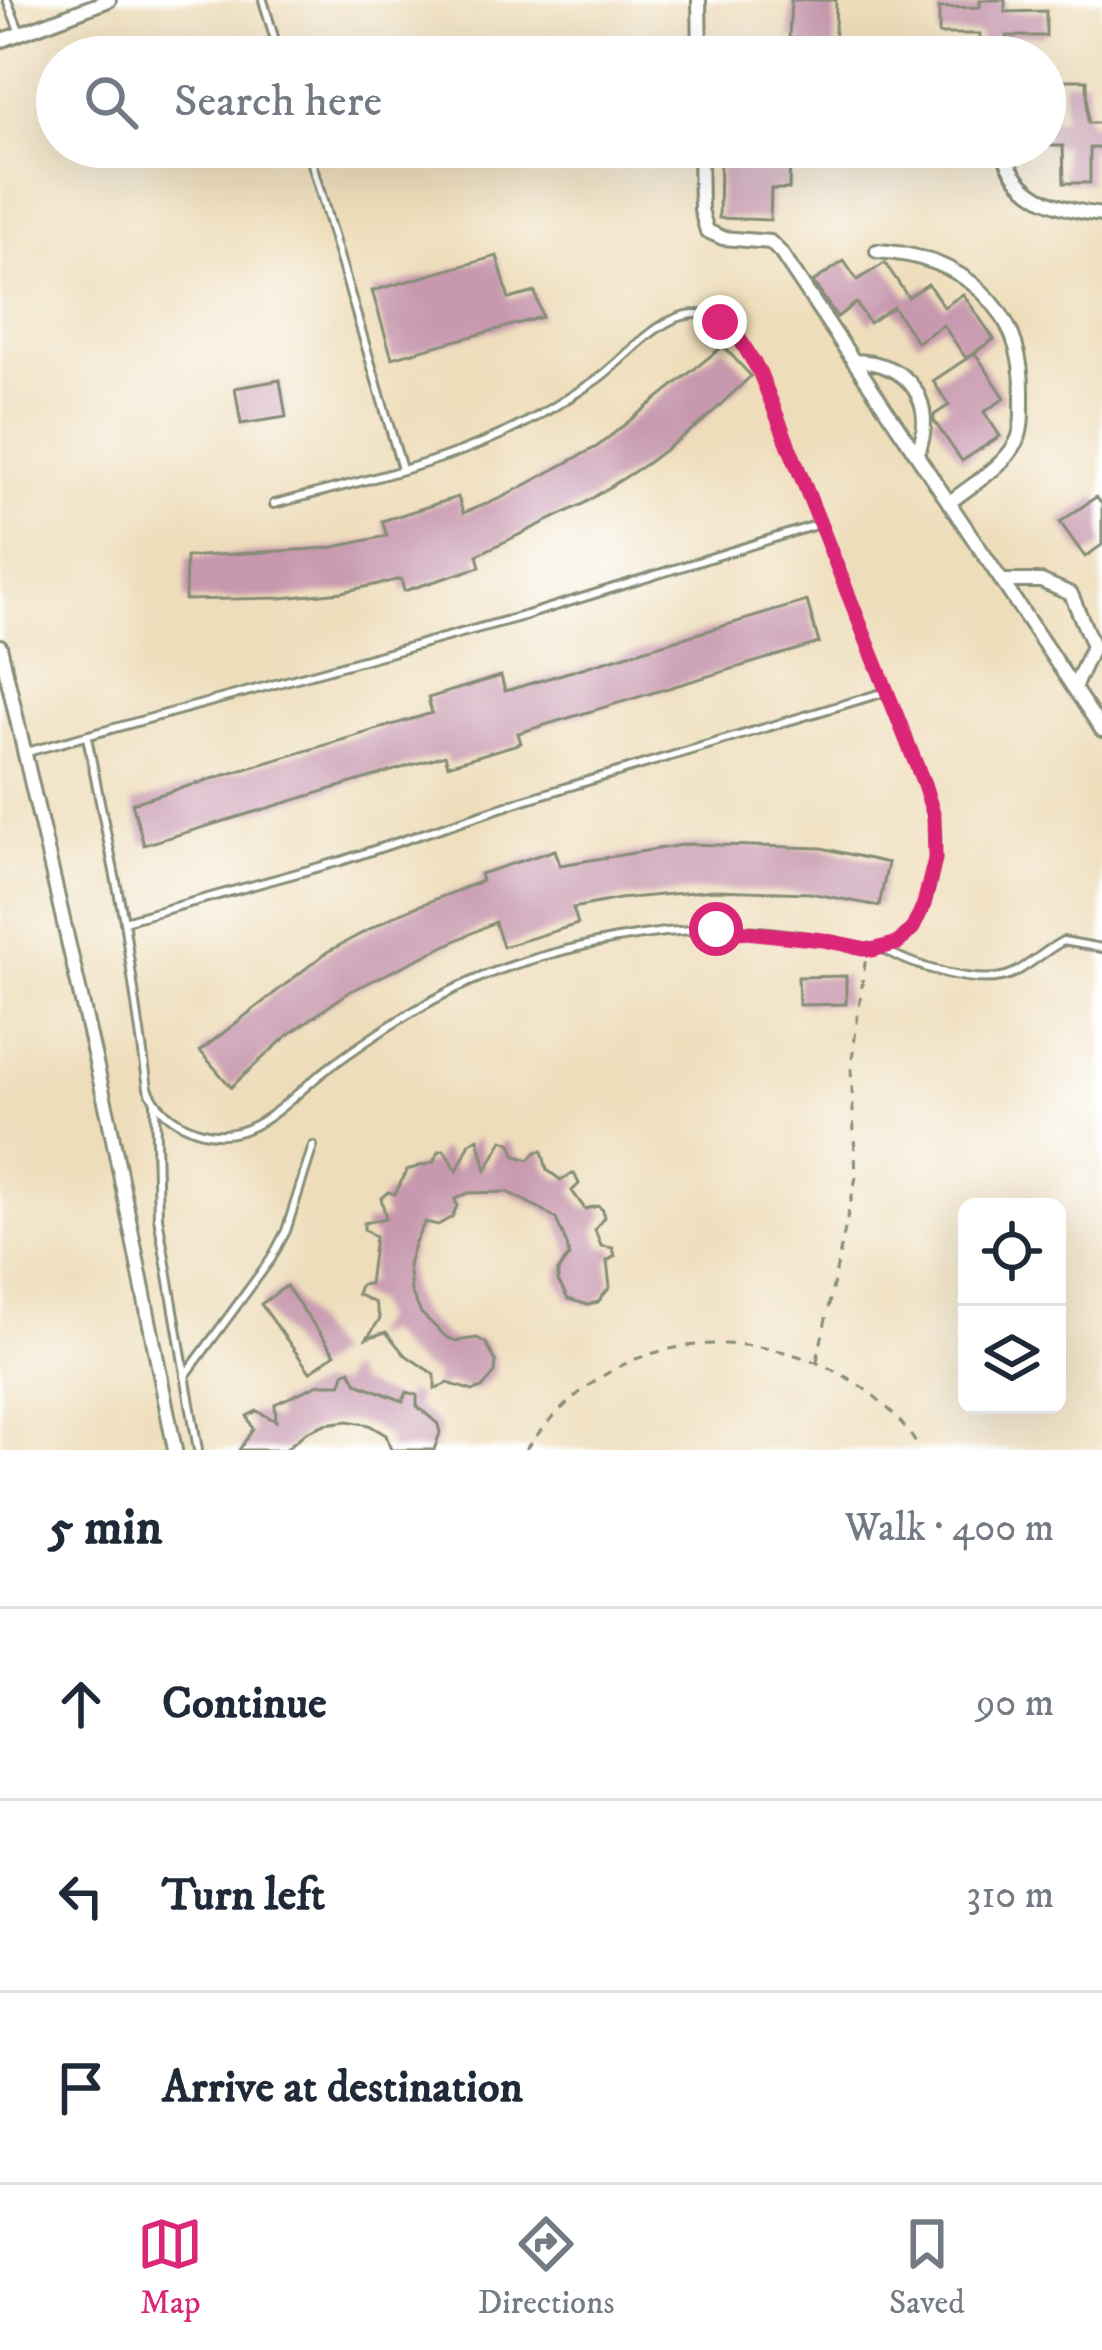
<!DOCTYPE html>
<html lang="en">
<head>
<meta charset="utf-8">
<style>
	body { margin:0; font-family:"IM FELL DW Pica",serif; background:#f6f6f7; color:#1f2937 }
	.controls { position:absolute; right:36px; bottom:36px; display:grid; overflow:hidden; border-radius:18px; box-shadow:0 12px 48px #0002 }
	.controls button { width:108px; height:108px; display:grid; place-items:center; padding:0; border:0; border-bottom:3px solid #e0e1e3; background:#fff; color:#1f2937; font:60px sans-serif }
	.stop { position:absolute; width:36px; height:36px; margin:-27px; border:9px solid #db2777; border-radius:50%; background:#fff }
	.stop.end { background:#db2777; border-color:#fff; box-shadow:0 3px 12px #0008 }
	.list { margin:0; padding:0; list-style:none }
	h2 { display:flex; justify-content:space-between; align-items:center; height:156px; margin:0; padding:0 48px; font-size:51px }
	h2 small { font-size:39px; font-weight:400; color:#747a83 }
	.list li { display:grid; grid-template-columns:78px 1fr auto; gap:36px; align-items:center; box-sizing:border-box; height:192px; padding:0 48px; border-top:3px solid #e0e1e3 }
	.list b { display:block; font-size:45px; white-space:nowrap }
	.list em { font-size:39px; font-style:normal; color:#747a83 }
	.icon { flex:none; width:66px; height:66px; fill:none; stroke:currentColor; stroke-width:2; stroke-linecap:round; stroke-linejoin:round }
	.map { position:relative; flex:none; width:1102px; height:1450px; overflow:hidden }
	.search { position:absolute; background:#fff; box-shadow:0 12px 48px #0002; left:36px; right:36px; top:36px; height:132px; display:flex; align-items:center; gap:30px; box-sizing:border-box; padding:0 42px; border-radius:66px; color:#747a83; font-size:45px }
	.sheet { height:732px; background:#fff }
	nav { display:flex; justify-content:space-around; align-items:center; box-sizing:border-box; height:168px; border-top:3px solid #e0e1e3; background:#fff; font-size:33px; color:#747a83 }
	nav a { display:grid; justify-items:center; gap:6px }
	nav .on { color:#db2777 }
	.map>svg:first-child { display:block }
	.building { fill:#c899ae }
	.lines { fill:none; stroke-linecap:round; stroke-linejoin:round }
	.service-casing { stroke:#868d77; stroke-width:12 }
	.minor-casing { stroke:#868d77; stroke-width:18 }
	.path { stroke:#868d77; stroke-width:3; stroke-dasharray:9 9; stroke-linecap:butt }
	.service { stroke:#fff; stroke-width:6 }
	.minor { stroke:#fff; stroke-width:12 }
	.route { stroke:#db2777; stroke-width:15 }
</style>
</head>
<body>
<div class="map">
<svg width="1102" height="1450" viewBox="0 0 1102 1450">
	<rect width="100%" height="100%" fill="#fff"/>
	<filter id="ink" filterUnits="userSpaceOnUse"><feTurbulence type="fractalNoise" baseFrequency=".00833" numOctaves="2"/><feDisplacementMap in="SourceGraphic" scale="24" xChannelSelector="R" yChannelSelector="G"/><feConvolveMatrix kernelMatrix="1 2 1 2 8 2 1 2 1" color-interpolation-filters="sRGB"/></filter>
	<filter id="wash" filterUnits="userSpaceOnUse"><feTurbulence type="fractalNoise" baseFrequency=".004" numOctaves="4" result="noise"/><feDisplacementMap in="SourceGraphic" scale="48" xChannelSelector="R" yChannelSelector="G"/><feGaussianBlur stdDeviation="2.7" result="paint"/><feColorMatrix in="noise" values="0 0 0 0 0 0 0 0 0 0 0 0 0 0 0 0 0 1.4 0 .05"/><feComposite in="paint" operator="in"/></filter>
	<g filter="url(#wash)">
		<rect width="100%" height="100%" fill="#eeddba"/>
		<g id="blocks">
			<!-- building -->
			<g class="building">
				<polygon points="791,0 836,0 834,57 800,57 800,39 789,38"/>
				<polygon points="980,0 1005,0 1005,12 1046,11 1046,36 1007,36 1007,57 981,57 980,34 939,34 939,8 980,7"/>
				<polygon points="1063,80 1087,80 1088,123 1102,123 1102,148 1090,148 1090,183 1064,183 1063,146 1045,146 1045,119 1063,119"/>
				<polygon points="742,147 790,147 789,189 771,189 770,220 719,218 720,159 742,160"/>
				<polygon points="497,256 509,299 535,292 542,317 392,358 372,291"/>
				<polygon points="844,261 857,280 885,263 908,297 928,284 944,307 963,294 994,339 966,358 943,325 917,342 893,307 869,323 856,303 837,317 813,282"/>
				<polygon points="723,346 751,376 702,422 646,464 583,504 477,555 480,567 404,591 401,579 342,592 282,598 185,600 186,557 330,548 387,536 382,521 458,497 463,513 501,498 598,446"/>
				<polygon points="975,353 1005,398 984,412 1000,436 962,461 934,421 934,415 949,405 933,381"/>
				<polygon points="280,380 286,417 241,424 235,388"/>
				<polygon points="1096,497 1102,504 1102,545 1085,557 1060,522"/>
				<polygon points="807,601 819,643 518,733 521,743 448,765 445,755 144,845 132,803 432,713 428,698 501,676 505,691"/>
				<polygon points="688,844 822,848 888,863 879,906 810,893 714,890 619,899 573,908 578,924 503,947 495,922 349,992 288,1035 231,1087 200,1051 327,952 400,913 482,881 480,874 555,850 560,865"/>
				<polygon points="846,976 846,1004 799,1005 798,977"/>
				<polygon points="478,1138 486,1170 503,1140 511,1144 516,1156 529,1160 536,1152 542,1151 547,1170 561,1180 574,1173 579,1184 572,1191 585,1209 598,1206 603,1210 604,1217 595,1230 601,1246 613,1248 615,1256 607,1261 610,1287 598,1302 588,1305 568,1299 558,1281 558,1271 569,1256 567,1245 556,1219 539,1208 507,1192 468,1193 455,1199 457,1206 452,1217 438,1225 425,1222 414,1244 408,1265 411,1291 421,1313 446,1337 456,1341 477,1338 486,1343 496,1362 495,1373 482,1388 473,1391 448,1383 435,1389 435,1375 404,1354 386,1332 367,1338 380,1319 375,1303 357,1294 360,1285 369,1284 375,1237 364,1229 364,1223 386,1218 381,1198 388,1192 395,1194 407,1170 434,1162 439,1151 444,1150 457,1171 470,1143"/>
				<polygon points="286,1286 335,1354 310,1372 261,1304"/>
				<polygon points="350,1370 357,1383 403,1401 407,1392 417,1395 417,1406 438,1424 440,1433 434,1450 391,1450 386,1435 369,1425 348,1421 325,1424 306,1432 285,1450 239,1450 253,1429 247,1416 257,1411 276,1421 275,1404 319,1384 341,1384 344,1373"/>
			</g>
		</g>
	</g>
	<g filter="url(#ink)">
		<use href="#blocks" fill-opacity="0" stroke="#868d77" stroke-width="3"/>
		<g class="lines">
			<!-- service casing -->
			<g class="service-casing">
				<g id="service">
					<polyline points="7,0 19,30"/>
					<polyline points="263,0 280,57"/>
					<polyline points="307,147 402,469"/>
					<path d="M 87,737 L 124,921 L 148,1088 C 161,1120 203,1141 238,1132 C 270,1124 300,1089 327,1069 C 386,1026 447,986 517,964 C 579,944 650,930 715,929 C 750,929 789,934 824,940 C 848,943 872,955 895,944 C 926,929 937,868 936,837 C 935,819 929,801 924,784 L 759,371 C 744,347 727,313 694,314 C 657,316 625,360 596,380 C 581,390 566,400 550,409 C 466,460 368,479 274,504"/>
					<polyline points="27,752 527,615 819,524"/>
					<polyline points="124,921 341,861 524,800 885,692"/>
					<path d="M 882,948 C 911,966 981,989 1014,973 C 1031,964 1046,950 1063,941 L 1102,948"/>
					<polyline points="155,1104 158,1217 198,1450"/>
					<polyline points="185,1376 271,1259 286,1231 313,1146"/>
				</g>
			</g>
			<!-- minor casing -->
			<g class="minor-casing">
				<g id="minor">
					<polyline points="699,0 700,57"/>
					<polyline points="0,41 109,0"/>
					<polyline points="1045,74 1051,88 1045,104"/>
					<polyline points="700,147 701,210 707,231 723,238 770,242 781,253 1102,730"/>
					<path d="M 1002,147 C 1016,197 1055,209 1102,215"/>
					<path d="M 877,251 C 961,256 1024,306 1022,395 C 1022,410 1023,428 1017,441 C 1004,467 971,485 949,503"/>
					<path d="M 854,361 C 910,362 938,403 917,455"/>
					<polyline points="1002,581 1041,581 1071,594 1093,646 1074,688"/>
					<polyline points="0,646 109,1119 175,1450"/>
				</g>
			</g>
			<!-- path -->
			<g class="path">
				<polyline points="817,1361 856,1177 851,1067 866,956"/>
				<path d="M 525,1450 C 555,1412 586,1381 631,1361 C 729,1320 866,1354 920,1450"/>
			</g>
			<!-- service -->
			<use href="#service" class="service"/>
			<!-- minor -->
			<use href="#minor" class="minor"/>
		</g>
	</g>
	<g class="lines" filter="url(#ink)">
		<!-- route -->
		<polyline class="route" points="716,929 823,940 872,950 898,943 913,928 924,904 935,859 934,816 924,784 759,371 738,336 720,322"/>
	</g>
</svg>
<div class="controls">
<button><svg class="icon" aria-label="locate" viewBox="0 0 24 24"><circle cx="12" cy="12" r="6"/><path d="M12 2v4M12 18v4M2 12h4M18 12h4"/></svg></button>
<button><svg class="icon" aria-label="layers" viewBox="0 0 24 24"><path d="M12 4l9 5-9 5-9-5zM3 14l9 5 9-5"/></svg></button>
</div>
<div class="stop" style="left:716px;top:929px"></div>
<div class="stop end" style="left:720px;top:322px"></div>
<div class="search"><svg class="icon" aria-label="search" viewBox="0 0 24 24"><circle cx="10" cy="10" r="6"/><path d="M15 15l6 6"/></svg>Search here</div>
</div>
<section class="sheet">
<h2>5 min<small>Walk · 400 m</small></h2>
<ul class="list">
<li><svg class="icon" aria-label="ahead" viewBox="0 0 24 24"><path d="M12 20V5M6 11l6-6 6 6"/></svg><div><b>Continue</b></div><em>90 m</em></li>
<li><svg class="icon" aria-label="left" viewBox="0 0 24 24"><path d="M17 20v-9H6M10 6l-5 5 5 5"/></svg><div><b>Turn left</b></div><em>310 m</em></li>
<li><svg class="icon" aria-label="arrive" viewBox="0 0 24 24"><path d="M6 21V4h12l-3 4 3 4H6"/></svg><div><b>Arrive at destination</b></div></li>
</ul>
</section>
<nav>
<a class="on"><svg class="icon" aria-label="map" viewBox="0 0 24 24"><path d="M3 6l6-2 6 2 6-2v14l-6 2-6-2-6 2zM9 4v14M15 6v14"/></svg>Map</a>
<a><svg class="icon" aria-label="directions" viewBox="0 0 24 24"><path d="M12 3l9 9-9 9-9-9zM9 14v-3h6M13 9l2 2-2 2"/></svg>Directions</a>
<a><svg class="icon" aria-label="saved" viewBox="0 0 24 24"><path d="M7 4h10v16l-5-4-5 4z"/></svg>Saved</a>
</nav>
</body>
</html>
